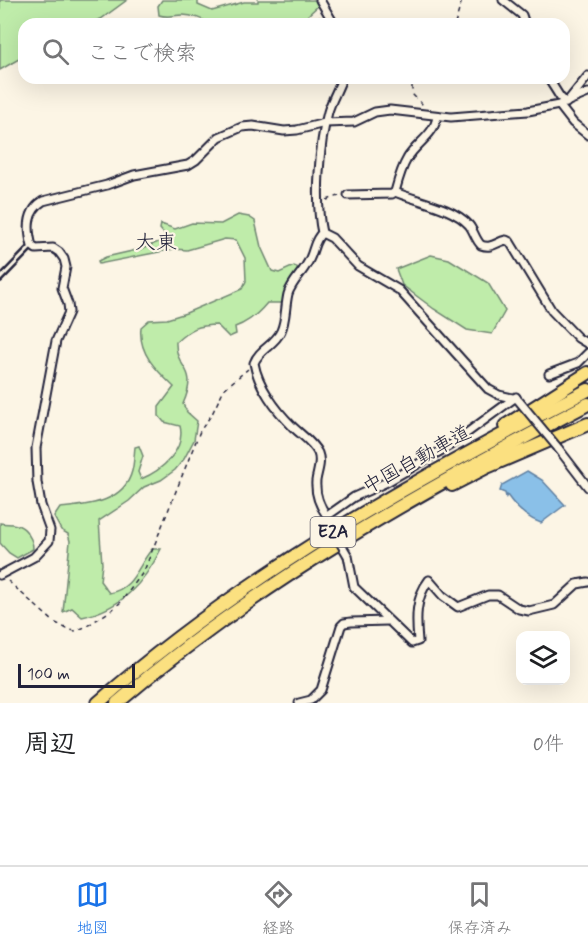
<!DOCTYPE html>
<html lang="ja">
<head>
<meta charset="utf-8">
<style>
	body { margin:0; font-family:Mynerve,"Klee One",sans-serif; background:#f2f2f2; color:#202124 }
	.controls { position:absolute; right:18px; bottom:18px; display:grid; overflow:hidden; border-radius:12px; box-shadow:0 6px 24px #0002 }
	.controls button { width:54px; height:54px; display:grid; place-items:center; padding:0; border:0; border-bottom:2px solid #e0e0e0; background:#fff; color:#202124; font:30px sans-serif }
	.scale { position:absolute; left:18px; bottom:15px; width:117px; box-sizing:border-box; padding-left:6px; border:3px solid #22223b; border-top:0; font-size:16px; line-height:21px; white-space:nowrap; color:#22223b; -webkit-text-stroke:4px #fcf5e5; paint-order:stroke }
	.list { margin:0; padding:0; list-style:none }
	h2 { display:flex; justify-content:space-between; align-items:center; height:78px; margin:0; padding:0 24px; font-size:26px }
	h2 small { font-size:20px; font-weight:400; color:#757577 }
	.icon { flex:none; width:33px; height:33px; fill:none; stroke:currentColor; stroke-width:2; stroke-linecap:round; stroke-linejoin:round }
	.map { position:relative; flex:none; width:588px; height:703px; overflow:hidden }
	.search { position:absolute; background:#fff; box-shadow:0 6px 24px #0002; left:18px; right:18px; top:18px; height:66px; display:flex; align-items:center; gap:15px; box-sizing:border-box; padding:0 21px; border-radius:18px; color:#757577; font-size:22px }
	.sheet { height:162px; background:#fff }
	nav { display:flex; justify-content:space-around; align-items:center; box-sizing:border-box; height:84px; border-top:2px solid #e0e0e0; background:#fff; font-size:16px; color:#757577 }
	nav a { display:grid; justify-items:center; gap:3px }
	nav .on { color:#1a73e8 }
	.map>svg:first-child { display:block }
	.green { fill:#bfecaa; stroke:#708772; stroke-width:1.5 }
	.water { fill:#8ac0e8; stroke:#6081a3; stroke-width:1.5 }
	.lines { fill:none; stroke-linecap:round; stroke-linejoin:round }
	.lane-casing { stroke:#22223b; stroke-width:8 }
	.street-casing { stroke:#22223b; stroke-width:11 }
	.highway-casing { stroke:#22223b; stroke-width:16 }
	.path { stroke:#22223b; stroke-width:1.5; stroke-dasharray:4.5 4.5; stroke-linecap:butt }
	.lane { stroke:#fcf5e5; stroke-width:3 }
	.street { stroke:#fcf5e5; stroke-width:7 }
	.highway { stroke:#fbe080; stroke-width:12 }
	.street-bridge-casing { stroke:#22223b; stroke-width:11; stroke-linecap:butt }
	.street-bridge { stroke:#fcf5e5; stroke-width:7 }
	.labels { text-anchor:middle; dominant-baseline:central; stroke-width:4.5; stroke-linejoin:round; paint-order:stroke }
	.shield { fill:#fcf5e5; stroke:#63616e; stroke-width:1.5 }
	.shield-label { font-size:18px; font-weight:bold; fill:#22223b }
	.street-label { font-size:20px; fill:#22223b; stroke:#fcf5e5 }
	.neighbourhood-label { font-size:21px; fill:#22223b; stroke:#fcf5e5 }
</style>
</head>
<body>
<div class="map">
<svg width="588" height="703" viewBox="0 0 588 703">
	<rect width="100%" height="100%" fill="#fcf5e5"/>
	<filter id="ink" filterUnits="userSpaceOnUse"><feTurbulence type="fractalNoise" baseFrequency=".0167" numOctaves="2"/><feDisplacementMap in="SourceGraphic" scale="12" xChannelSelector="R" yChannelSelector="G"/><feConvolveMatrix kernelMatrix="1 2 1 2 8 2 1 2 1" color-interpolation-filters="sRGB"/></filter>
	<g filter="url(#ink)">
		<!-- green -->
		<g class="green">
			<polygon points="0,0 127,0 101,19 86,24 24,24 24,56 0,70"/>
			<path d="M 162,0 L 198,0 L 198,5 L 212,11 L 244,2 L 258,2 L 258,0 L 317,0 L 318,6 L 308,15 L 308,18 L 319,17 L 326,24 L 210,24 C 203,19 192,15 183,15 C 173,15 168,18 159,15 L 158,6 Z"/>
			<path d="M 238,215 L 249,217 L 255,221 L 261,247 L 272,271 L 279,273 L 294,266 L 299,268 L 290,283 L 286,298 L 281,303 L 267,303 C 258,314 249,322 235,327 L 236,334 L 229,337 L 217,325 C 198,325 190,329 176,342 C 175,371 200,365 183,404 L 187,412 L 197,421 L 194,440 L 184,459 L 175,470 L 161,480 L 144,487 L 129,501 L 99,521 L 102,564 L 100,581 L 109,593 C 134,589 137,566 152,549 L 161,549 C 144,583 121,609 82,617 L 72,608 L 63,612 L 70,541 L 68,534 L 61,530 L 54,517 L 60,508 C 87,505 124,503 132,471 C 134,464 134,455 135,447 L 139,446 L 143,456 L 138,472 L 141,479 C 161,471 186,450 180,426 L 164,422 L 159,416 L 159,407 L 174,387 C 156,370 138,353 141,327 L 149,320 L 167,319 L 186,313 L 242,289 L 246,281 L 245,258 L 236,240 L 225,239 L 187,250 L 174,249 L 99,264 L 98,261 L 106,257 L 141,249 L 164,240 L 166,236 L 160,229 L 161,224 L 175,229 L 192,223 L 221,224 Z"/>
			<polygon points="431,255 449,259 488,283 505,311 492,334 467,330 434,309 402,285 396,269"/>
			<path d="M 0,523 C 12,525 21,522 28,534 C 31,539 33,542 33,549 L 17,558 L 9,553 L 0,543 Z"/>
		</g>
		<!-- water -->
		<path class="water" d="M 527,471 L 542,480 L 565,505 L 541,523 C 526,518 516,508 507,495 L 506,497 L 505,493 L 500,491 L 502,485 Z"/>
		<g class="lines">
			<!-- lane casing -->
			<g class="lane-casing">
				<polyline id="lane" points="0,279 31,247"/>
			</g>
			<!-- street casing -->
			<g class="street-casing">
				<g id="street">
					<polyline points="320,0 334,24"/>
					<polyline points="503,0 522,15 525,24"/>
					<path d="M 342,78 C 338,90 331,101 328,112 C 319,144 315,201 322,233 C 314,240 314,250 310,258 C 305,271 292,281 288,294 C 285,307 286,320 281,331 C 275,345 259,349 254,363 C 258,386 276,410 292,426 C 301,435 313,442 318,453 C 322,463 317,472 316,481 C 315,495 319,505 327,516 L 354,497 L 387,482 L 449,446 L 516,397"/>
					<polyline points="548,78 560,97 566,103"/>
					<polyline points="567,102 588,76"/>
					<polyline points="559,105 573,123 588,135"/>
					<path d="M 395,192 C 416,201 453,207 469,225 C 474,231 475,239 481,245 C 492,249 496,242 506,240 L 510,242 L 552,311 L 578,338 L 588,344"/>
					<path d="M 348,195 L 392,194 L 395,192 C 398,181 401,169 407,159 C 416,143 435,135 437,116"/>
					<polyline points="322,233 332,238 358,266 399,290 488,389 499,395 517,399"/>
					<polyline points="549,374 578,363 588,353"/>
					<polyline points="558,448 588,487"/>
					<path d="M 348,556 L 354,587 L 412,643 L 418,641 C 416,619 415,598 429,580 L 443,596 L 458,607 L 488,595 L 498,595 L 519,609 L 529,611 L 554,605 L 577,584 L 588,582"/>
					<path d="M 0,575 L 34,557 L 49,541 L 50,530 L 41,505 L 37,482 L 36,448 L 56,341 L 69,312 L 68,304 L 62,288 L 66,267 L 64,259 L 59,252 L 53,248 L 36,249 L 32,246 C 27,228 27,211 43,201 L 107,185 L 134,175 L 188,165 L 196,160 L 219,137 L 242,127 L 253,126 L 284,131 L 297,130 L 325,123 L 354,122 L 375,112 L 390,110 L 451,117 L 528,111 L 559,105 L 588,93"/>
					<polyline points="299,703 311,700 321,690 341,626 344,623 351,622 388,621"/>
				</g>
			</g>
			<!-- highway casing -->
			<g class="highway-casing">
				<g id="highway">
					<polyline points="505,426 588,373"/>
					<polyline points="452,485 487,467 588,424"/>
					<path d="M 98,703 C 245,574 415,479 588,390"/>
					<path d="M 117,703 C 259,581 423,490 588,404"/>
				</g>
			</g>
			<!-- path -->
			<g class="path">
				<polyline points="455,24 462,0"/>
				<polyline points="416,78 412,86 412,94 425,107"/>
				<polyline points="327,200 339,196"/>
				<polyline points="8,581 54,622 69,630 76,631 87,626 112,610 121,602 144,571 200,431 212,414 224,389 248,369"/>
			</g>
			<!-- lane -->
			<use href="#lane" class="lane"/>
			<!-- street -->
			<use href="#street" class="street"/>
			<!-- highway -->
			<use href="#highway" class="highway"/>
			<!-- street-bridge casing -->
			<g class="street-bridge-casing">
				<g id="street-bridge">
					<polyline points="519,401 558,448"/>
					<polyline points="328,522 348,556"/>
				</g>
			</g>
			<!-- street-bridge -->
			<use href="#street-bridge" class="street-bridge"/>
		</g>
	</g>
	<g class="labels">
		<!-- shield labels -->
		<rect class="shield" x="310.5" y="517" width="45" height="30" rx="4.5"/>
		<g class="shield-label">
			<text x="333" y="532">E2A</text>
		</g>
		<!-- street labels -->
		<g class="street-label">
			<text transform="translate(417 460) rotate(-29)">中国自動車道</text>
		</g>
		<!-- neighbourhood labels -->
		<g class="neighbourhood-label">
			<text x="156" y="243">大東</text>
		</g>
	</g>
</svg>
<div class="controls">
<button><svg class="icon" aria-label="layers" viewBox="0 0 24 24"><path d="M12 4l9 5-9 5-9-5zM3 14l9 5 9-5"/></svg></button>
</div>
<div class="scale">100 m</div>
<div class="search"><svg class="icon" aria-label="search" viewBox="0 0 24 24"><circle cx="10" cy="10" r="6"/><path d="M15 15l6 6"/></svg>ここで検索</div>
</div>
<section class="sheet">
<h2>周辺<small>0件</small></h2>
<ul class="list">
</ul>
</section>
<nav>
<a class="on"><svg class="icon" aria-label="map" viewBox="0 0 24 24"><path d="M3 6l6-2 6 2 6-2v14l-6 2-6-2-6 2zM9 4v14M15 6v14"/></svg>地図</a>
<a><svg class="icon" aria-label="directions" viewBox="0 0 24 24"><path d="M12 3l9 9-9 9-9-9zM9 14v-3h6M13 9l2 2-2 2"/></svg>経路</a>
<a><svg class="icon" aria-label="saved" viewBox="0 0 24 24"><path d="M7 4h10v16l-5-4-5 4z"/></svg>保存済み</a>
</nav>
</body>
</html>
